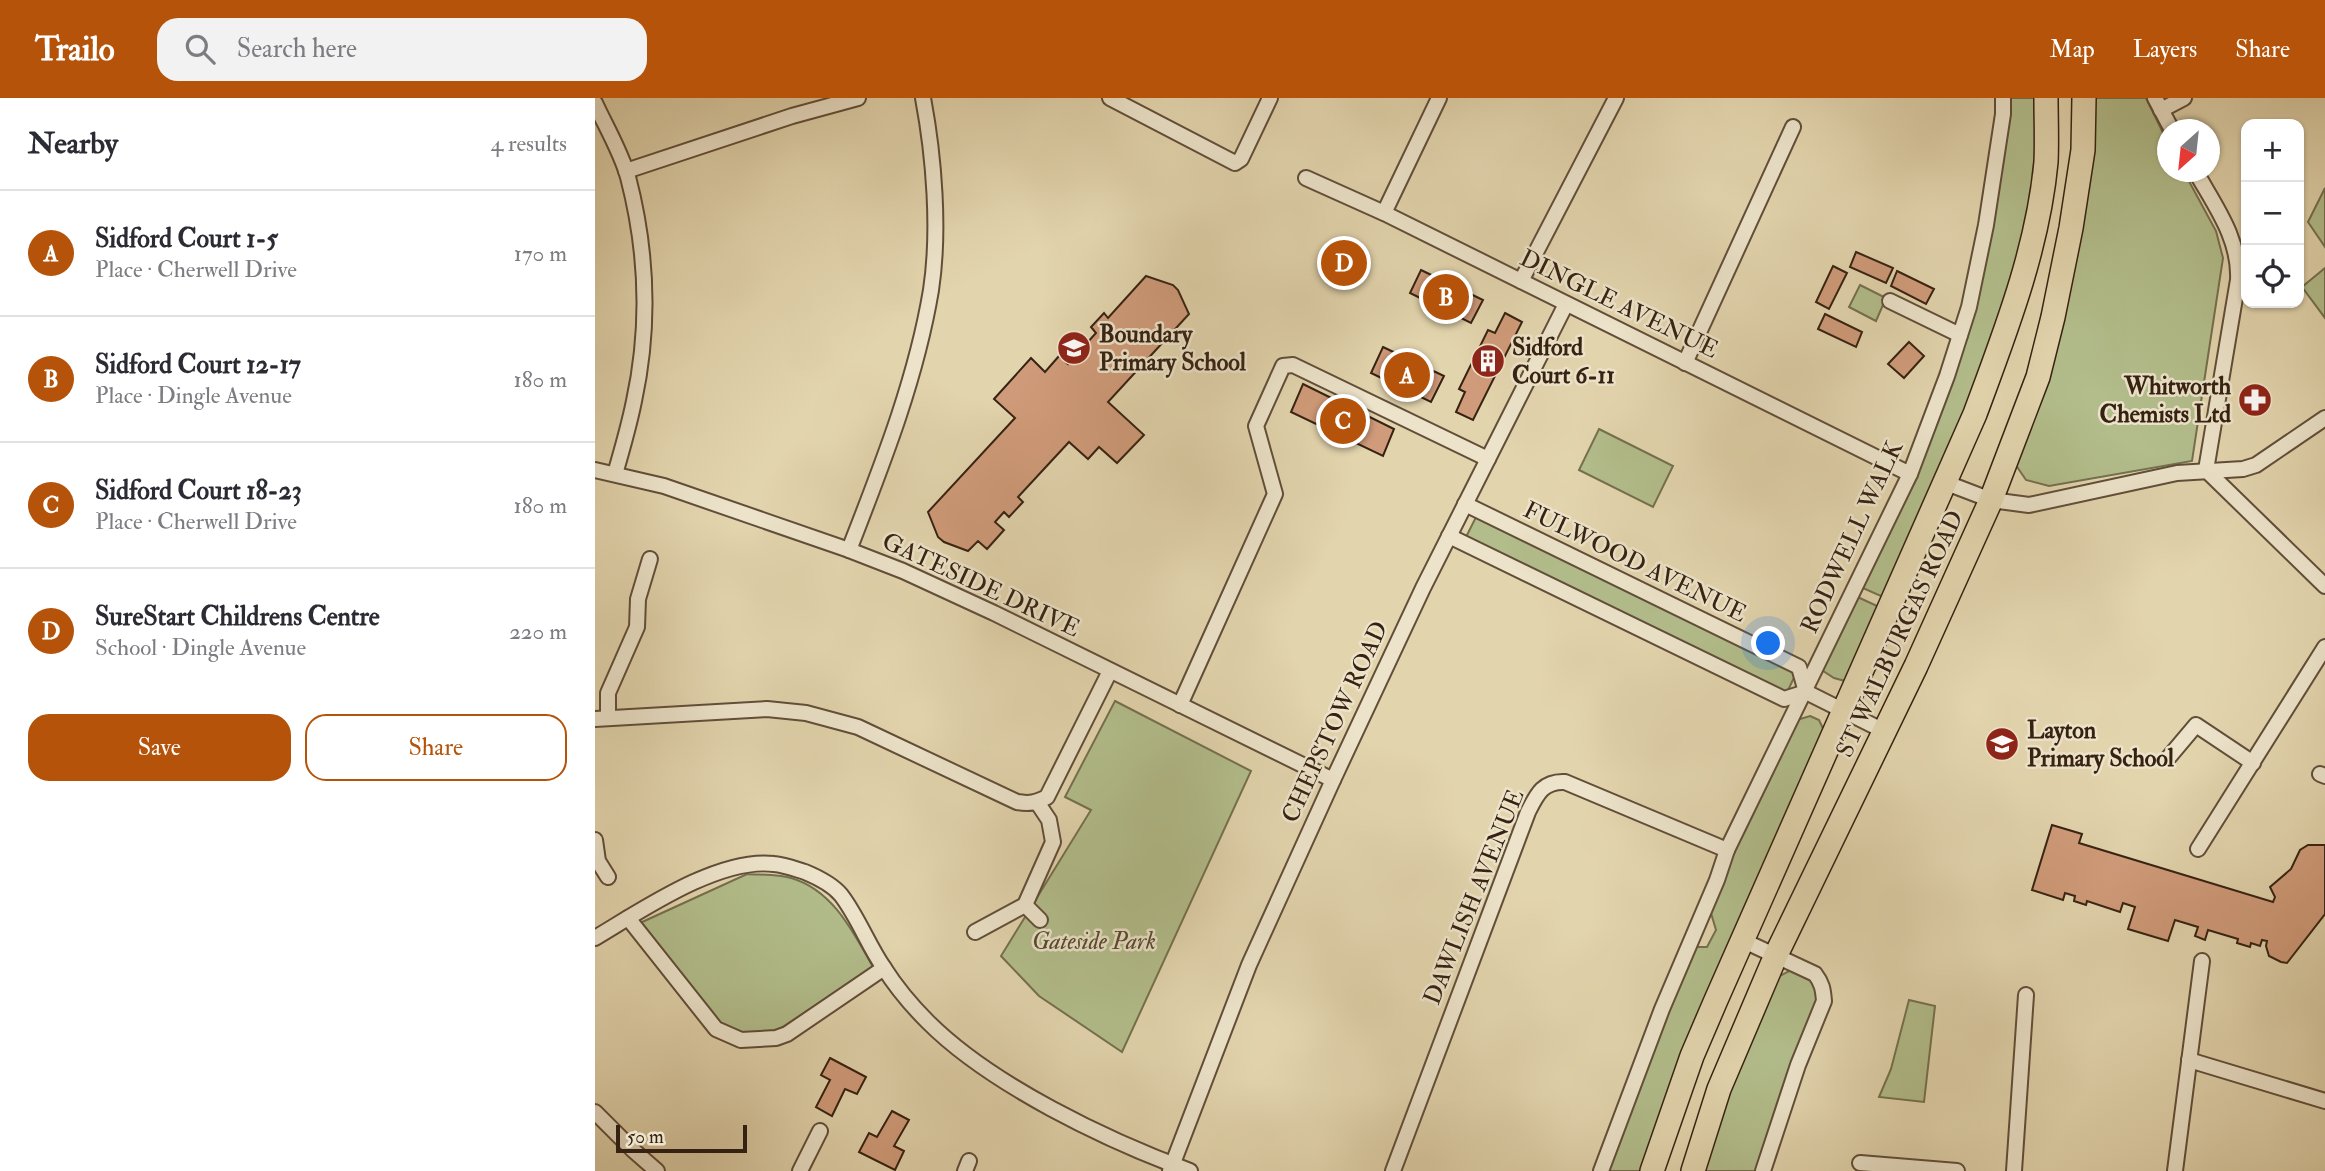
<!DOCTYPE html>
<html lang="en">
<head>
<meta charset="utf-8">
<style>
	body { margin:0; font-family:"IM FELL Double Pica",serif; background:#f2f2f3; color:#2b2b33 }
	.controls { position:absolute; right:21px; top:21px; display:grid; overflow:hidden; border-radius:14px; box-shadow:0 2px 5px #0004 }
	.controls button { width:63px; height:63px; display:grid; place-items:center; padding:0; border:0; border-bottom:2px solid #e1e1e2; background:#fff; color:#2b2b33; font:35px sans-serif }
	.compass { position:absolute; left:1562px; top:21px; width:63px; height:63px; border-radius:50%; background:#fff; box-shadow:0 2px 5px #0004; rotate:207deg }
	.scale { position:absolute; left:21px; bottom:18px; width:131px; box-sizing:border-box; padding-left:7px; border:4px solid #362212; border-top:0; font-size:19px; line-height:24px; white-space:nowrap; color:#362212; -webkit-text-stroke:5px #ece3ca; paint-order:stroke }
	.you { position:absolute; left:1174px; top:546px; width:24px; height:24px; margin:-18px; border:5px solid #fff; border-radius:50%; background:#1a73e8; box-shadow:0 0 0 10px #1a73e833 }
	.badge { display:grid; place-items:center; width:46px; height:46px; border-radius:50%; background:#b45309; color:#fff; font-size:23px; font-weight:700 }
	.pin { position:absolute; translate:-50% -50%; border:4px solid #fff; box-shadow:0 2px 7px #0006 }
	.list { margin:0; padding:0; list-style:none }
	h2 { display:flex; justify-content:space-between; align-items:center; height:91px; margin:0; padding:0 28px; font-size:30px }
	h2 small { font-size:23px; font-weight:400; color:#7c7c81 }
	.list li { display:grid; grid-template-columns:46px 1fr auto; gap:21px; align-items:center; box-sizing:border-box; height:126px; padding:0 28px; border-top:2px solid #e1e1e2 }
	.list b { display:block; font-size:26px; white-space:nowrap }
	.list p { margin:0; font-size:23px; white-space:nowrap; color:#7c7c81 }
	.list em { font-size:23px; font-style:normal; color:#7c7c81 }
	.actions { display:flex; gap:14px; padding:21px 28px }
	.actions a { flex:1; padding:16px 0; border:2px solid #b45309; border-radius:21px; text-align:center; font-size:24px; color:#b45309 }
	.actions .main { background:#b45309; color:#fff }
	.icon { flex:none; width:38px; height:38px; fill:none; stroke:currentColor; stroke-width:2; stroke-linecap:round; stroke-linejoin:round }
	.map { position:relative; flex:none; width:1730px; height:1073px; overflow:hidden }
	header { display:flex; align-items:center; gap:42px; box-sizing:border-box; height:98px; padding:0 35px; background:#b45309; color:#fff }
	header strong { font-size:33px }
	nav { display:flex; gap:38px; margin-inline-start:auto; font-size:24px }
	.search { width:490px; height:63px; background:#f2f2f3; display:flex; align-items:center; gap:18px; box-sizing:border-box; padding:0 24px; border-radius:21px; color:#7c7c81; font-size:26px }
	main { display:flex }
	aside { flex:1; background:#fff }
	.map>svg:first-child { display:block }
	.green { fill:#b2bd8b; stroke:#74704e; stroke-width:2 }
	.building { fill:#d09b7a; stroke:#362212; stroke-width:2 }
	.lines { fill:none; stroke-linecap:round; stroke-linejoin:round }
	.street-casing { stroke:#614e39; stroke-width:18 }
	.primary-casing { stroke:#362212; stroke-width:26 }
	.street { stroke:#ece3ca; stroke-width:14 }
	.primary { stroke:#e2d4ad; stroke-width:23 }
	.labels { text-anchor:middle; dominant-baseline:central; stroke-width:5; stroke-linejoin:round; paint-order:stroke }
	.street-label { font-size:24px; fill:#362212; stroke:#ece3ca }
	.poi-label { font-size:24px; font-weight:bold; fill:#362212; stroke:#ece3ca; text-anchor:start }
	.park-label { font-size:24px; font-style:italic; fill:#554930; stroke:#ece3ca }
</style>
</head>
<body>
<header>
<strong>Trailo</strong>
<div class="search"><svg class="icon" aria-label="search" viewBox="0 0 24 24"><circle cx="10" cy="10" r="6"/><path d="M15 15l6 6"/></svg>Search here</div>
<nav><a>Map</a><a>Layers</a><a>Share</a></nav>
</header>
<main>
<aside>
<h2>Nearby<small>4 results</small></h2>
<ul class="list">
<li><span class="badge">A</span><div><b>Sidford Court 1-5</b><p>Place · Cherwell Drive</p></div><em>170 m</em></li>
<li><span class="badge">B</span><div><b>Sidford Court 12-17</b><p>Place · Dingle Avenue</p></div><em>180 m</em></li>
<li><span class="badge">C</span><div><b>Sidford Court 18-23</b><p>Place · Cherwell Drive</p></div><em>180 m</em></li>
<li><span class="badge">D</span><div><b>SureStart Childrens Centre</b><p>School · Dingle Avenue</p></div><em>220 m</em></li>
</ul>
<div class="actions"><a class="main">Save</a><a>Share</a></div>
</aside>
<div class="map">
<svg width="1730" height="1073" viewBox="0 0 1730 1073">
	<rect width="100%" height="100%" fill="#e2d4ad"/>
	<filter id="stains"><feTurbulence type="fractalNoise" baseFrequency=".00286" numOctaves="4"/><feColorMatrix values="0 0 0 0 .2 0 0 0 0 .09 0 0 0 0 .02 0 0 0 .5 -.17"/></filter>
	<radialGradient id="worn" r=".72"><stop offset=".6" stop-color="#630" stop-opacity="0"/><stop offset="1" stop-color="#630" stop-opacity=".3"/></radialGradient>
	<!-- green -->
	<g class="green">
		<polygon points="1408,0 1451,0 1435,146 1297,503 1261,487 1324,351 1374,209"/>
		<polygon points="1489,0 1551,0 1572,43 1573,74 1589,74 1621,133 1628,160 1597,363 1454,388 1431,382 1414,357 1442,281"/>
		<polygon points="1730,90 1730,149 1713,124"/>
		<polygon points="1730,170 1730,220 1707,189"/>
		<polygon points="1265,187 1291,200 1281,223 1254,209"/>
		<polygon points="1004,331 1078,368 1058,409 984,372"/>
		<polygon points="884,413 1204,569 1189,601 868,445"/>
		<polygon points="1256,496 1293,513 1250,583 1239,580 1222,569"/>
		<polygon points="520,603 656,673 527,954 444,898 406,858 496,712 470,699"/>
		<polygon points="1215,618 1224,622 1234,643 1057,1073 1008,1073 1097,849 1112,849 1121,832 1113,805 1195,624"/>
		<path d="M 152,776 C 166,777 182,776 196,780 C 238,792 258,834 278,869 L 176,937 L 148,937 L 126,928 L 45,825 Z"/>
		<polygon points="1198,871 1228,886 1168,1073 1108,1073 1128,1011 1181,880"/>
		<polygon points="1314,902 1340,908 1329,1004 1284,999 1296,971"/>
	</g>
	<!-- building -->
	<g class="building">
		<polygon points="1261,154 1298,170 1291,185 1255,169"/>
		<polygon points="1238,168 1252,175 1234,211 1221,204"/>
		<polygon points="826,172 888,202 876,225 815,195"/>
		<polygon points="1302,173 1339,191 1331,206 1296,188"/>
		<polygon points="551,178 578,187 583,192 594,216 513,304 549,337 522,365 504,349 493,361 474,344 423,399 428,404 414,419 409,414 400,424 409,432 392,451 383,443 373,453 349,444 343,439 333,414 420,320 399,301 436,260 450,274 464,258 473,266 501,235 496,229 509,215 513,220"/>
		<polygon points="910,215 927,224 878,322 861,314 870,294 864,291 893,232 900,235"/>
		<polygon points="1230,216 1267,234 1261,249 1223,231"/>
		<polygon points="1314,244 1329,258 1309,280 1293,266"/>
		<polygon points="788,249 849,278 836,304 776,275"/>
		<polygon points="708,286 799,331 788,358 696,314"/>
		<polygon points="1457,727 1487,736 1484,745 1678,804 1680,799 1675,789 1696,771 1705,752 1713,747 1730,747 1730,816 1692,865 1686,864 1674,858 1671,848 1672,843 1667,842 1665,848 1656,845 1655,849 1642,845 1643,841 1613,832 1610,842 1600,838 1603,829 1580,822 1573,843 1533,831 1540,809 1528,805 1525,814 1492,803 1491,807 1479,803 1480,798 1470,795 1468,802 1437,792"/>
		<polygon points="235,960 271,979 262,996 250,991 237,1018 221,1009 235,982 226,977"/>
		<polygon points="297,1013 314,1022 299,1048 309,1053 300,1072 264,1054 274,1035 282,1039"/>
	</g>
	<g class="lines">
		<!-- street casing -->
		<g class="street-casing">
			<g id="street">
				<polyline points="515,0 640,65 646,61 675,0"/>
				<polyline points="1560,0 1577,32"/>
				<path d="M 0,5 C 11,29 26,54 33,79 C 52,152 55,229 39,303 C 34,328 27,352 20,376"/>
				<polyline points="1566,12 1589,0"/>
				<polyline points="31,73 197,18 263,0"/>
				<path d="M 1601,74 C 1620,108 1645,141 1643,182 L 1611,372"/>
				<polyline points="711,80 789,115 1315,376"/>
				<polyline points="789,115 844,0"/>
				<polyline points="926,183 1021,0"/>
				<polyline points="1295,203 1365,237"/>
				<polyline points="1090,265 1198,29"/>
				<polyline points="0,372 69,388 254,452 308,473 399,515 738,682"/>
				<polyline points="1611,372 1730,488"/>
				<polyline points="1349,384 1396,402 1434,407 1582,375 1648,371 1661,367 1730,320"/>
				<polyline points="870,406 1204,569 1211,594"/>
				<polyline points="854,438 1189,601 1211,594 1291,634"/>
				<path d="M 254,452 C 287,367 321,282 336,192 C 345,133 339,58 328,0"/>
				<polyline points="585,607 680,396 661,328 688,268 698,267 725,280 893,361"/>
				<polyline points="13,620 13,595 42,529 43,501 55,461"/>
				<path d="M 0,621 L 172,611 L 211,615 L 263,629 L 422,704 C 434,706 441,705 452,699 L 515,573"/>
				<polyline points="1574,659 1601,627 1658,665"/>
				<polyline points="1725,676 1730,678"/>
				<polyline points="0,742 3,763 13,779"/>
				<polyline points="1603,751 1730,549"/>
				<polyline points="430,807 445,822"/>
				<polyline points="33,820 121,931 146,942 181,940 192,936 289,870"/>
				<polyline points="380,834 430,807 458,744 454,722 442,704"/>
				<path d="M 0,840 C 47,812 124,759 179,766 C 190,767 200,771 210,774 C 222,779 237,786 246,797 C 263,819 273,847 289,870 C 301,889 317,908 333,924 C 396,987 511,1042 595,1073"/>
				<path d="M 1147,842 L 1220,876 C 1227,885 1228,891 1229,903 L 1203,967 L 1168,1073"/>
				<polyline points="1594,962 1730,1003"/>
				<polyline points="0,1014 38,1052 62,1073"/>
				<polyline points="1265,1065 1362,1073"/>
				<polyline points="205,1073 225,1033"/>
				<polyline points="370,1073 374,1063"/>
				<polyline points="575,1073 654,867 738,682 828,490 971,206"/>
				<path d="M 798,1073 L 933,714 C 942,696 948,683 970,684 L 1132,752"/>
				<polyline points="1006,1073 1067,911 1122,782 1132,752 1315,376 1352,278 1374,209 1391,127 1408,16 1408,0"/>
				<polyline points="1419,1073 1431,897"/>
				<polyline points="1580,1073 1607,863"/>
			</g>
		</g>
		<!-- primary casing -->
		<g class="primary-casing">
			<g id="primary">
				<path d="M 1057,1073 L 1097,958 L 1121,902 L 1380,316 C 1410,235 1443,151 1451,64 C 1452,43 1451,21 1451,0"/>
				<polyline points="1098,1073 1124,991 1181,857 1321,568 1396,402 1443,279 1458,219 1476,130 1488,52 1489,0"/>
			</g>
		</g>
		<!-- street -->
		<use href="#street" class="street"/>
		<!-- primary -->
		<use href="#primary" class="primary"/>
	</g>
	<!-- icons -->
	<defs>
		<g id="school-disc" transform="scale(1.75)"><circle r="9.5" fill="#8f2418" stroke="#ece3ca"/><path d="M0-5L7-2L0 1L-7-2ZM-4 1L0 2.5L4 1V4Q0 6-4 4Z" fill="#fff"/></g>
		<g id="building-disc" transform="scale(1.75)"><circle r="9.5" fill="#8f2418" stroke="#ece3ca"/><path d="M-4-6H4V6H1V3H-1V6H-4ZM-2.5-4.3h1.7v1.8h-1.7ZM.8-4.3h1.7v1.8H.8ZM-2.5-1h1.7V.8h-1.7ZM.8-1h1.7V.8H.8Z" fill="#fff"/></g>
		<g id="pharmacy-disc" transform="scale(1.75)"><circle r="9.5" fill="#8f2418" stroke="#ece3ca"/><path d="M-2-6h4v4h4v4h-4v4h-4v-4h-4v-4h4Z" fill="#fff"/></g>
	</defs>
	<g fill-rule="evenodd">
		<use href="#school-disc" x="479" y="250"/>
		<use href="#building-disc" x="893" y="263"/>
		<use href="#pharmacy-disc" x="1660" y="302"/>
		<use href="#school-disc" x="1407" y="646"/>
	</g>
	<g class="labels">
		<!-- street labels -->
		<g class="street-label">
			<text transform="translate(1024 206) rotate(26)">DINGLE AVENUE</text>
			<text transform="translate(1257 439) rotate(-65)">RODWELL WALK</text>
			<text transform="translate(1040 464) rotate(26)">FULWOOD AVENUE</text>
			<text transform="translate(386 487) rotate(25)">GATESIDE DRIVE</text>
			<text transform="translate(1305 536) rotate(-65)">ST WALBURGAS ROAD</text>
			<text transform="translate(740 624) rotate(-65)">CHEPSTOW ROAD</text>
			<text transform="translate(879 799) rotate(-68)">DAWLISH AVENUE</text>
		</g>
		<!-- poi labels -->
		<g class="poi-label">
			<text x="504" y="236">Boundary<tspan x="504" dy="28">Primary School</tspan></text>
			<text x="917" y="249">Sidford<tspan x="917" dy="28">Court 6-11</tspan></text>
			<text x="1636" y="288" text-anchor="end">Whitworth<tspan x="1636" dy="28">Chemists Ltd</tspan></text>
			<text x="1432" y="632">Layton<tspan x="1432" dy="28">Primary School</tspan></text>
		</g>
		<!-- park labels -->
		<g class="park-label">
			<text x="499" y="843">Gateside Park</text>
		</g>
	</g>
	<rect width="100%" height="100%" filter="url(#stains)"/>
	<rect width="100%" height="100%" fill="url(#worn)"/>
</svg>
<div class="controls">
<button>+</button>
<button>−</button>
<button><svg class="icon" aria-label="locate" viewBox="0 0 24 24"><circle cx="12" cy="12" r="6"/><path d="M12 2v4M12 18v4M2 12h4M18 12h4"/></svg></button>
</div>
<svg class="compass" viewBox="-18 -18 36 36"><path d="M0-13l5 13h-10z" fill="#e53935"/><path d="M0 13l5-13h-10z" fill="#7c7c81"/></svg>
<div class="scale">50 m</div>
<div class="you"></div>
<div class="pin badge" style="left:812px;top:277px">A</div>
<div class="pin badge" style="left:851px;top:199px">B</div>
<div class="pin badge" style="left:748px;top:323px">C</div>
<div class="pin badge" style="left:749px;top:165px">D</div>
</div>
</main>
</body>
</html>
